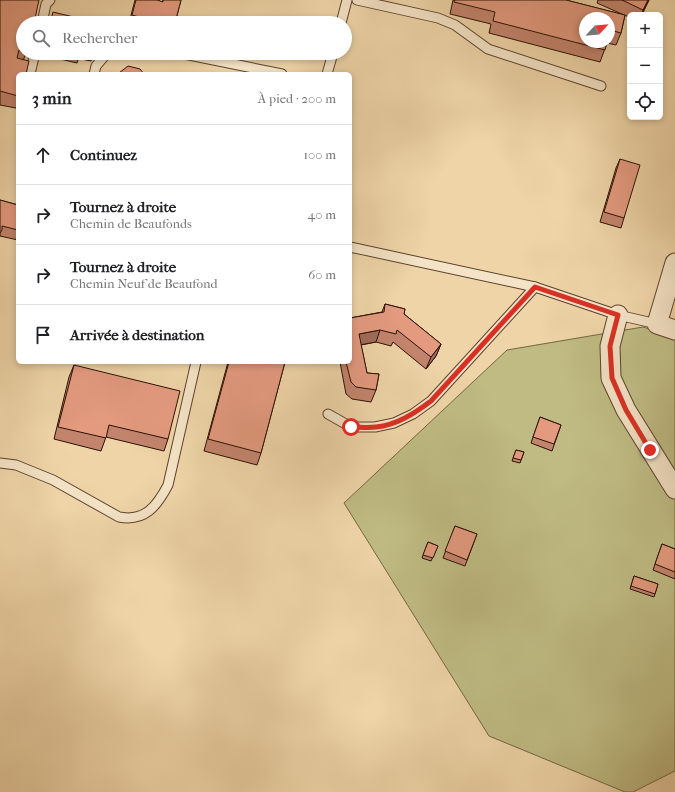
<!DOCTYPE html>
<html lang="fr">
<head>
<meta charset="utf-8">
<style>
	body { margin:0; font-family:"IM FELL French Canon",serif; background:#f2f2f2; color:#202124 }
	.controls { position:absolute; right:12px; top:12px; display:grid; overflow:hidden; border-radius:6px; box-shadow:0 2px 6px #0003 }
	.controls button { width:36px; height:36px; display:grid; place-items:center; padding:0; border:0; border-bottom:1px solid #e0e0e0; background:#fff; color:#202124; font:20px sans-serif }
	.compass { position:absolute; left:579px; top:12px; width:36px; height:36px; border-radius:50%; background:#fff; box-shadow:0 2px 6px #0003; rotate:64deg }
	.stop { position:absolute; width:12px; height:12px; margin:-9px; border:3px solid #d93025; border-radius:50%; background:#fff }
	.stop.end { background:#d93025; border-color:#fff; box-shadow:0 1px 4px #0008 }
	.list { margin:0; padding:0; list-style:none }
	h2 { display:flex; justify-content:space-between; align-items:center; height:52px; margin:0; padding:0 16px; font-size:17px }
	h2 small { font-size:13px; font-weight:400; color:#757577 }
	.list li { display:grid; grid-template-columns:26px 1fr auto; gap:12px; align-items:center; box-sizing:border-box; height:60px; padding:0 16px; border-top:1px solid #e0e0e0 }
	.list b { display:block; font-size:15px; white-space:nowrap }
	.list p { margin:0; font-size:13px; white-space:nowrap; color:#757577 }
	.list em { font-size:13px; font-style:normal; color:#757577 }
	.icon { flex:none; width:22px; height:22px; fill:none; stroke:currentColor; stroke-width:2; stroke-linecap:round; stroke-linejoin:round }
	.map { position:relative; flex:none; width:675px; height:792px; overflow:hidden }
	.search { position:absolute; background:#fff; box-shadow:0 2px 6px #0003; left:16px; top:16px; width:336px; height:44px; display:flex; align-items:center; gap:10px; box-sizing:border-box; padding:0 14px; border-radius:22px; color:#757577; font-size:15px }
	.panel { position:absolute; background:#fff; box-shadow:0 2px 6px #0003; left:16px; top:72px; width:336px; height:292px; border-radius:6px }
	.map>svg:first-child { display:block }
	.green { fill:#bfbb83; stroke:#756644 }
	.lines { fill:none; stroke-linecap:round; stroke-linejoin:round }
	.lane-casing { stroke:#5c422d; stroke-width:11 }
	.street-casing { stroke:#5c422d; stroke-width:21 }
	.lane { stroke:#f4e3c6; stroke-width:9 }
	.street { stroke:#f4e3c6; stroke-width:19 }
	.wall { fill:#c3846d; stroke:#2b1104; fill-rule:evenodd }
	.shaded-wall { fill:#9f6c59; stroke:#2b1104 }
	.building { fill:#e39a7f; stroke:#2b1104 }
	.route { stroke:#d93025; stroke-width:5 }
</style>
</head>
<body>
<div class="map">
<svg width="675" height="792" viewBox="0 0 675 792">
	<rect width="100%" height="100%" fill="#eed4a7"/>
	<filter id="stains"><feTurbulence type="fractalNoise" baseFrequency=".005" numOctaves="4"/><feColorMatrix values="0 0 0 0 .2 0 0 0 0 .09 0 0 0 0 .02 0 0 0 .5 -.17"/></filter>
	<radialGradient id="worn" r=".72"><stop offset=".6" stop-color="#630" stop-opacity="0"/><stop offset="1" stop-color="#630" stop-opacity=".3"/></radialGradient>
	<!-- green -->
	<polygon class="green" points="643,327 675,337 675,771 633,792 625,792 489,736 344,503 507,350"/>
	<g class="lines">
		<!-- lane casing -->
		<g class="lane-casing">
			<g id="lane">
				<polyline points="357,0 438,18 455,25 488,49 601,86"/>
				<polyline points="42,23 46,4 50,0"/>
				<polyline points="341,23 347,0"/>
				<polyline points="179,53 282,74"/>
				<polyline points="30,74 35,53"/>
				<polyline points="94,74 96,66 107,53"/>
				<polyline points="327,74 333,53"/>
				<polyline points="350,247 535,287 618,315 657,324"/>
				<polyline points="328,414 351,427 375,427 394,423 413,414 431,401 535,287"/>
				<path d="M 0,463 L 16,465 L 53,480 L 119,517 C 145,522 157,506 168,485 L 196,362"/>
			</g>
		</g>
		<!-- street casing -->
		<g class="street-casing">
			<g id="street">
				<polyline points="675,263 657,324 675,330"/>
				<polyline points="618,315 610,346 611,378 626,410 675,489"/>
			</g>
		</g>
		<!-- lane -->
		<use href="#lane" class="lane"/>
		<!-- street -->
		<use href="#street" class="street"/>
	</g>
	<!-- wall -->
	<g class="wall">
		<polygon points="0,0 34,23 23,23 23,53 26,53 18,74 18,102 16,108 0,105"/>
		<polygon points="135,0 157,0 162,2 163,0 181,0 175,23 129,23"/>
		<path d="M 453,0 L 566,0 L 624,15 L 597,3 L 598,0 L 649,0 L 642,15 L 630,15 L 630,18 L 625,15 L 621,33 L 616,45 L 607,43 L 600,62 L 489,33 L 491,24 L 450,14 ZM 609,18 L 609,42 L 585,42 Z"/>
		<polygon points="62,53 80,53 77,63 60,59"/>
		<polygon points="82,53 94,53 91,61 81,59"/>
		<polygon points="620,159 624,218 621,228 600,222 616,168"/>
		<polygon points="0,200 18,205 18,240 0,236"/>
		<polygon points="385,304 405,309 404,314 441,344 436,356 426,369 393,342 391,346 376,342 361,345 367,373 379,374 376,390 371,402 352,399 346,394 340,362 350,362 350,318 382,312"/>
		<polygon points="228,362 285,362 261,453 257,465 204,451"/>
		<polygon points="74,365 168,439 164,451 106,437 101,451 54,439 69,377"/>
		<polygon points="540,417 561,425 552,451 531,443"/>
		<polygon points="516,450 524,452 520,463 512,461"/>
		<polygon points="455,526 477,534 465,566 443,558"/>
		<polygon points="428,542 438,546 431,561 422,558"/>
		<polygon points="662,544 675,549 675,579 653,570"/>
		<polygon points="634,576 658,584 654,597 630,589"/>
	</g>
	<!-- shaded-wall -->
	<g class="shaded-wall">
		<polygon points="648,0 649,0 641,15 643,10"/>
		<polygon points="380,330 376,342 354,346 359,334"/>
		<polygon points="441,344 436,356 426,369 431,357"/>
	</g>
	<!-- building -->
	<g class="building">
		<polygon points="0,0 39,0 34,23 28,22 27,23 23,23 23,52 19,50 17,58 29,61 26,74 18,74 18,96 0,91"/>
		<polygon points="136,0 157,0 163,2 163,0 181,0 175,23 159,23 132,15"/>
		<polygon points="455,0 566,0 625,15 621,33 610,30 609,34 609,18 585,18 585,42 607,42 605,50 493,21 495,12 454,2"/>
		<polygon points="622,0 648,0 643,10"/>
		<polygon points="53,12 82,19 81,23 50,23"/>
		<polygon points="62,53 80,53 78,60 61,56"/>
		<polygon points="86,53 94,53 93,55"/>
		<polygon points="128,66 140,69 144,74 119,74 119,73"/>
		<polygon points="620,159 640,165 624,218 604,212"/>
		<polygon points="0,200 18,205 18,230 2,226 2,230 0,233"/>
		<polygon points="385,304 405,309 404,314 441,344 431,357 397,330 396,334 380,330 359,334 367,373 379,374 376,390 356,387 351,382 346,362 350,362 350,318 384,312"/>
		<polygon points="229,362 285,362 261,453 208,439"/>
		<polygon points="74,365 180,391 168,439 109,425 106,438 58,427"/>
		<polygon points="540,417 561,425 554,444 533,437"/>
		<polygon points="516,450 524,452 521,460 513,458"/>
		<polygon points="455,526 477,534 467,560 445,551"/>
		<polygon points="428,542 438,546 433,558 423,555"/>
		<polygon points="662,544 675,549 675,572 655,564"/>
		<polygon points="634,576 658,584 655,594 631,586"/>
	</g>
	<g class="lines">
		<!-- route -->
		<path class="route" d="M 351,427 C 359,427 368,428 376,427 C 397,425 415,413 431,401 L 535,287 L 618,315 L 610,346 L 612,378 L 626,410 L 650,450"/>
	</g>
	<rect width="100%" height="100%" filter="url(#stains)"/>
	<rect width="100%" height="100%" fill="url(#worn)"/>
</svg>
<div class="controls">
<button>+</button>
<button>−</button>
<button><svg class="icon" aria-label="locate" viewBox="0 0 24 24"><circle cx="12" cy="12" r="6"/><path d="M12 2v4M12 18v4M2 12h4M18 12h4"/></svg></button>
</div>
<svg class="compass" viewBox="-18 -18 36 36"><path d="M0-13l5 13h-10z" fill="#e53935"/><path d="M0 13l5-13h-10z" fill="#757577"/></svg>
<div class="stop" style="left:351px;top:427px"></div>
<div class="stop end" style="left:650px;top:450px"></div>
<div class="search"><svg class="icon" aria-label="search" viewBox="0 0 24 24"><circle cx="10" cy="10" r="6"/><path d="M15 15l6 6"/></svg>Rechercher</div>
<section class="panel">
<h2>3 min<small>À pied · 200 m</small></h2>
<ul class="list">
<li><svg class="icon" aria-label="ahead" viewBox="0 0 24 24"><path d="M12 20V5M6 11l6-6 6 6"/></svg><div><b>Continuez</b></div><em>100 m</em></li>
<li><svg class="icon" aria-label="right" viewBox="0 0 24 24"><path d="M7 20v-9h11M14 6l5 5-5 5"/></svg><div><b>Tournez à droite</b><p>Chemin de Beaufonds</p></div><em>40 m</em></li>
<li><svg class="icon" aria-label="right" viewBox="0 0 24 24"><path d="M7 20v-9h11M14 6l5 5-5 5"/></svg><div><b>Tournez à droite</b><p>Chemin Neuf de Beaufond</p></div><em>60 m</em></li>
<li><svg class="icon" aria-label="arrive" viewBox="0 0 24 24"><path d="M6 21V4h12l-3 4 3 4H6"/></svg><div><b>Arrivée à destination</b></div></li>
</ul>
</section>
</div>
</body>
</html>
